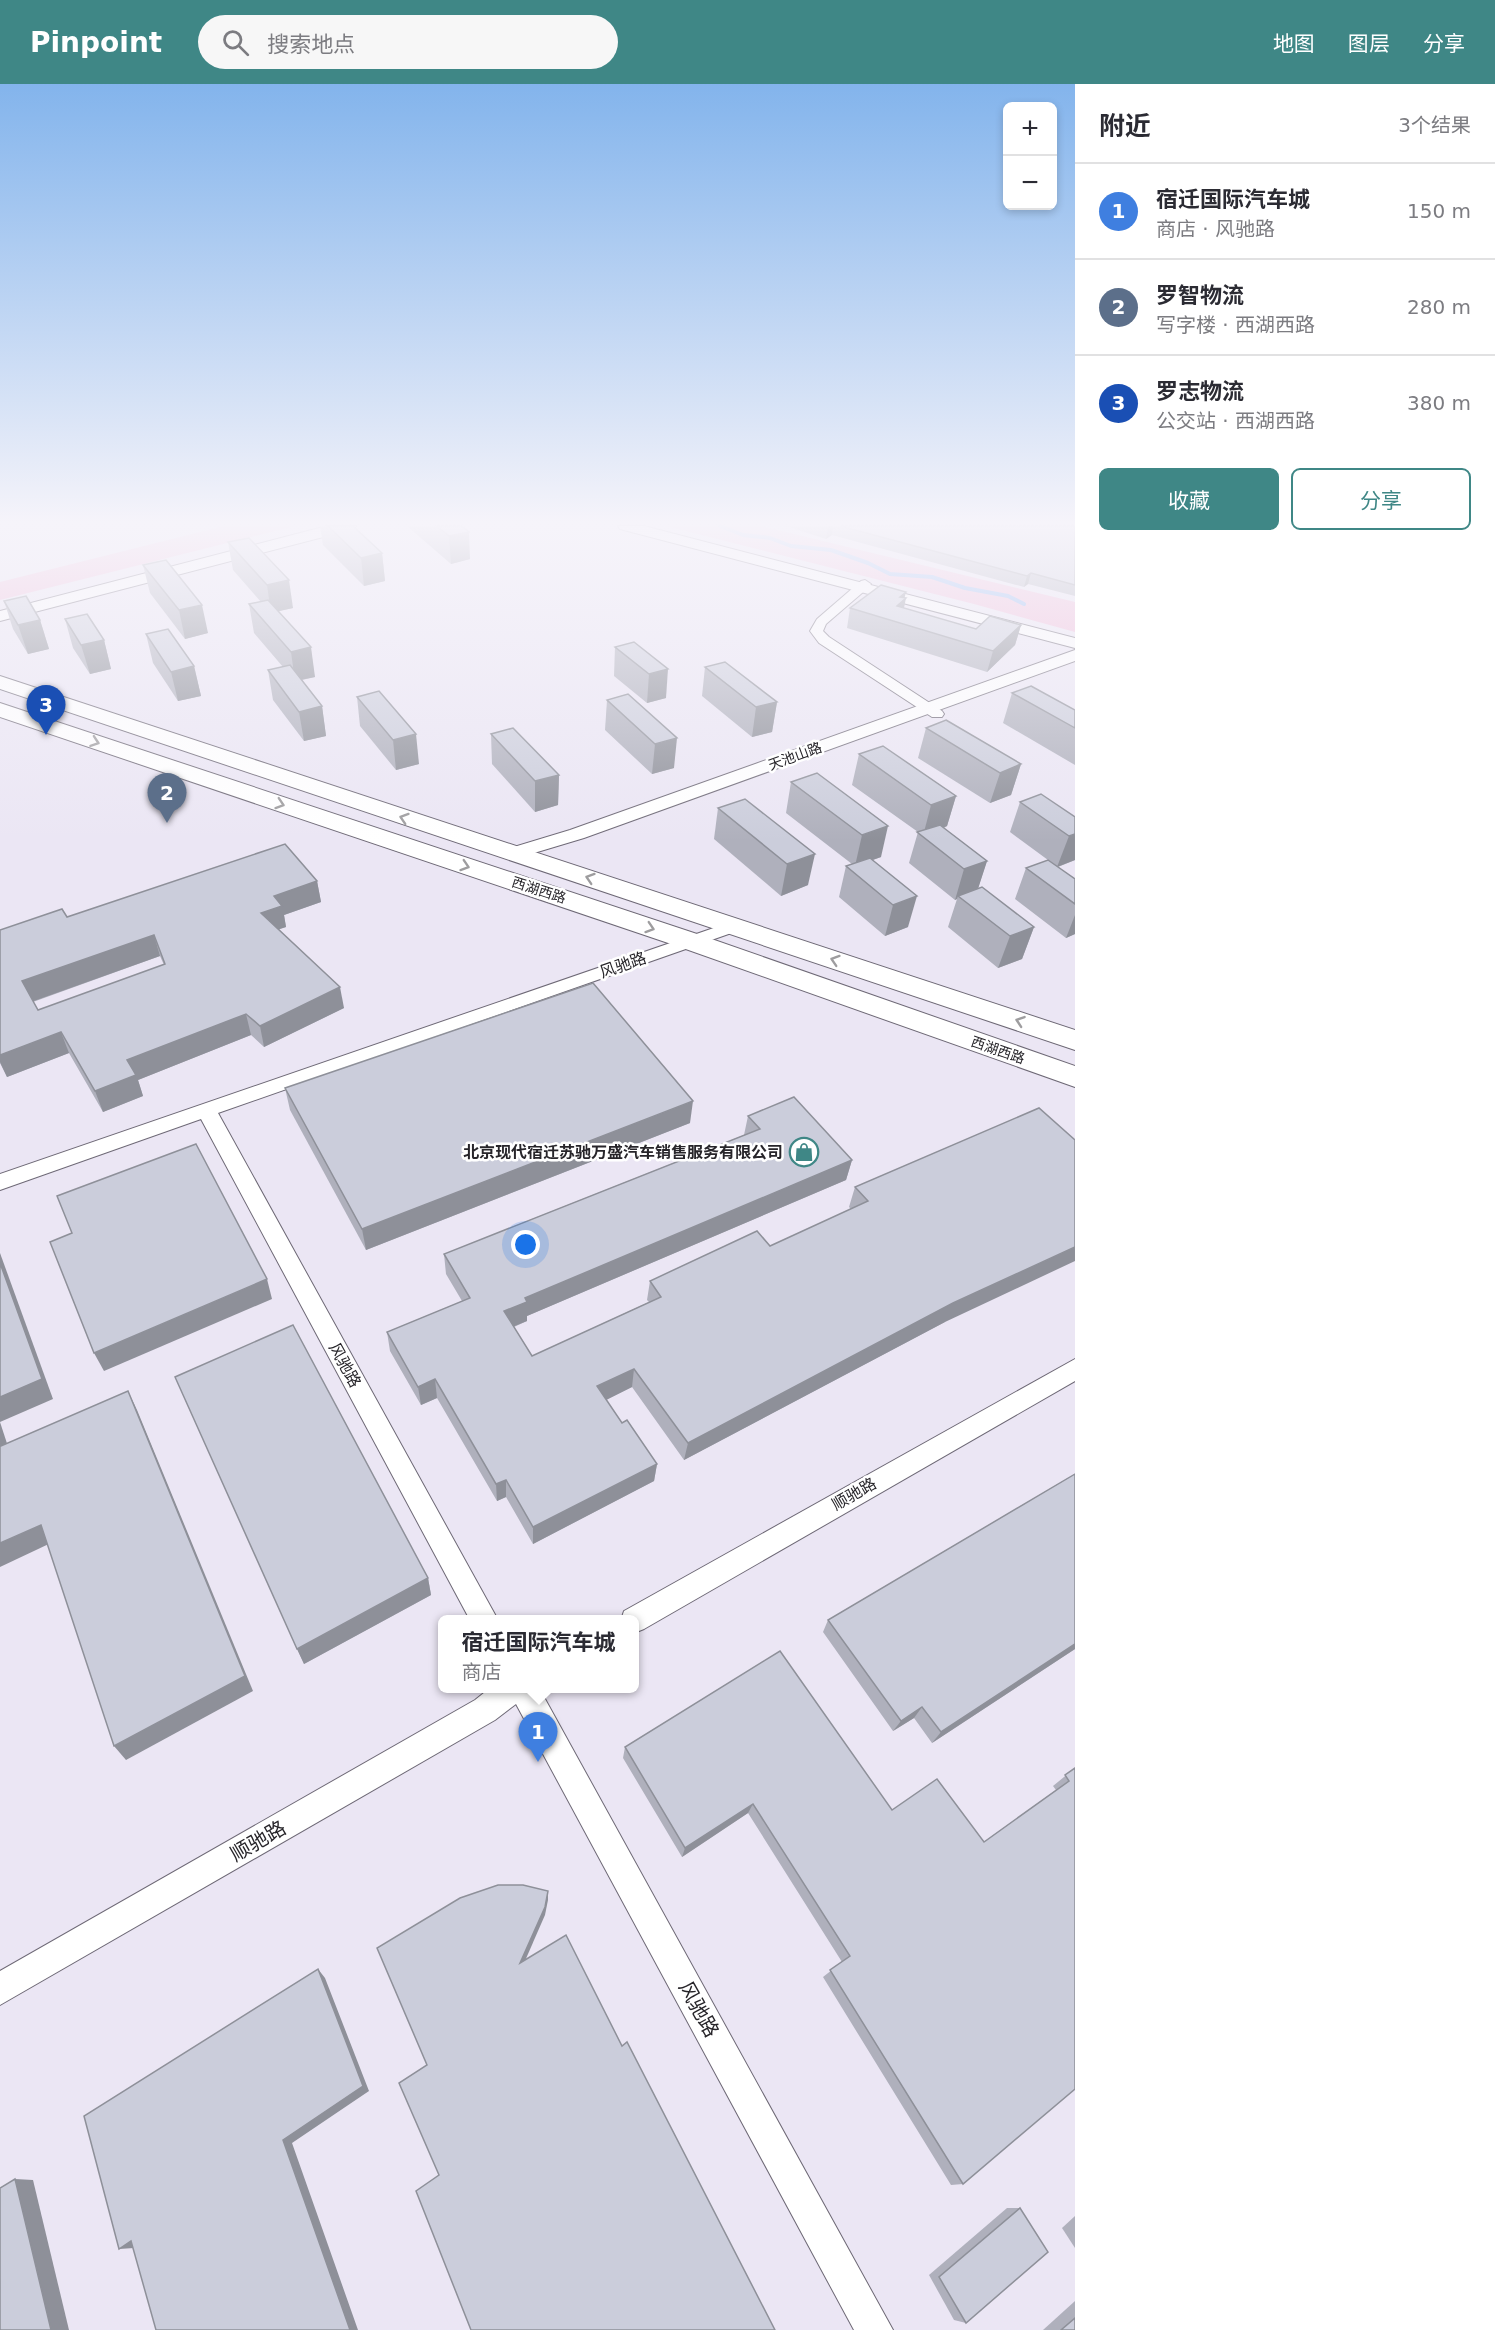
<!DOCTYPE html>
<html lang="zh">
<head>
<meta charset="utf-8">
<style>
	body { margin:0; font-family:"DejaVu Sans","Noto Sans SC",sans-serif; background:#f7f7f7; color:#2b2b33 }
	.controls { position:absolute; right:18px; top:18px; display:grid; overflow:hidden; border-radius:9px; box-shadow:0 3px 9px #0003 }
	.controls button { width:54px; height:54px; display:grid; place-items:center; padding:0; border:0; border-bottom:2px solid #e1e1e2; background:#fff; color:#2b2b33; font:30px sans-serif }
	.you { position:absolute; left:526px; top:1161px; width:21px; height:21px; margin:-15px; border:4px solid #fff; border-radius:50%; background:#1a73e8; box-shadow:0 0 0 9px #1a73e833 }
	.badge { display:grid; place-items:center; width:39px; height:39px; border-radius:50%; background:#3f8786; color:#fff; font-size:20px; font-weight:700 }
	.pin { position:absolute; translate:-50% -50px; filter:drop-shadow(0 2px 3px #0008) }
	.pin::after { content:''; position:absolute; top:32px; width:21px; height:18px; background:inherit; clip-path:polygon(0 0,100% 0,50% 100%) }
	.popup { position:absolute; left:438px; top:1531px; width:201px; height:78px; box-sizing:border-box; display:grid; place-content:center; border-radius:9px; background:#fff; filter:drop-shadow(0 2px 4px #0005); font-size:20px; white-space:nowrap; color:#7c7c81 }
	.popup b { font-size:22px; color:#2b2b33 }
	.popup::after { content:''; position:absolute; left:50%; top:100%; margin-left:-12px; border:12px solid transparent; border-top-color:#fff }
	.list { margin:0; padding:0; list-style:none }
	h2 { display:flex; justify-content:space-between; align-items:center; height:78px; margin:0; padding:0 24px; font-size:26px }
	h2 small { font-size:20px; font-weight:400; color:#7c7c81 }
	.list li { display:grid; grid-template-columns:39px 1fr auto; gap:18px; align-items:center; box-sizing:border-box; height:96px; padding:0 24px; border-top:2px solid #e1e1e2 }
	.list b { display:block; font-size:22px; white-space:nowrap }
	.list p { margin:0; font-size:20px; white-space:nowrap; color:#7c7c81 }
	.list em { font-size:20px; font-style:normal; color:#7c7c81 }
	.actions { display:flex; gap:12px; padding:18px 24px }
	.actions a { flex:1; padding:14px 0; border:2px solid #3f8786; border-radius:9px; text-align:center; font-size:21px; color:#3f8786 }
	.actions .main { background:#3f8786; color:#fff }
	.icon { flex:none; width:33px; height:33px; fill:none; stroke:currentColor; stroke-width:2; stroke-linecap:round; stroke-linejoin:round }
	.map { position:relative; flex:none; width:1075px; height:2246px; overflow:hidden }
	header { display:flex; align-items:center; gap:36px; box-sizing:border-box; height:84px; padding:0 30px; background:#3f8786; color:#fff }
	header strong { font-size:28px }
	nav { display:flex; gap:33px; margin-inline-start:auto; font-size:21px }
	.search { width:420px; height:54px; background:#f7f7f7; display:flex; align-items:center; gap:15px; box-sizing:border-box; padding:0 21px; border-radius:33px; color:#7c7c81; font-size:22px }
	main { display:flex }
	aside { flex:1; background:#fff }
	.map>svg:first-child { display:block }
	.green { fill:#f1b9d7 }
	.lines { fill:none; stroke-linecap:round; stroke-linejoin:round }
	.stream { stroke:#8bb4f2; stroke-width:4 }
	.minor-casing { stroke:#6e6976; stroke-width:2 }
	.tertiary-casing { stroke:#6e6976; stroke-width:2 }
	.secondary-casing { stroke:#6e6976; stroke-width:2 }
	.primary-casing { stroke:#6e6976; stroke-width:2 }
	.minor { fill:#fff; fill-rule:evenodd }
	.tertiary { fill:#fff; fill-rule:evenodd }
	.secondary { fill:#fff; fill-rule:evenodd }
	.primary { fill:#fff; fill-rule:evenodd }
	.wall { fill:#afb0bc; fill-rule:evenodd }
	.shaded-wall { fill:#8e9099 }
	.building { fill:#cbcddb; stroke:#8e9099; stroke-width:1.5; fill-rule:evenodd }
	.oneway { stroke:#9e9d9f }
	.labels { text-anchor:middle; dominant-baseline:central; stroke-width:5; stroke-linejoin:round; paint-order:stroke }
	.far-street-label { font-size:14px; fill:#27252a; stroke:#fff }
	.street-label { font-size:16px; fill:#27252a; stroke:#fff }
	.poi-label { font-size:16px; font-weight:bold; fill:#27252a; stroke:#fff; text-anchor:end }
	.near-street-label { font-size:20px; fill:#27252a; stroke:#fff }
</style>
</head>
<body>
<header>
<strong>Pinpoint</strong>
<div class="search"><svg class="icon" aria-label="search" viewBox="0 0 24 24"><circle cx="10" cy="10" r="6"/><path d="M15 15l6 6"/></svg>搜索地点</div>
<nav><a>地图</a><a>图层</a><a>分享</a></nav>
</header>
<main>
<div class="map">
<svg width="1075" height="2246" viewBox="0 0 1075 2246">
	<rect width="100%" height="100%" fill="#ebe6f4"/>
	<!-- green -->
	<g class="green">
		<polygon points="224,442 295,442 0,516 0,498"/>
		<polygon points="666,442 761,442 1075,518 1075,548 974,520"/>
	</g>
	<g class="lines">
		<!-- stream -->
		<polyline class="stream" points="720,442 743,451 770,454 791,462 831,466 868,479 890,490 932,493 965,504 1008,512 1024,520"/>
		<!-- minor casing -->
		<g class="minor-casing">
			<g id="minor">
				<polygon points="865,496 871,500 869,503 826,540 823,547 829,553 942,627 944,630 942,633 932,633 819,559 810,547 817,535 861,497"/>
				<polygon points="734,837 740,838 742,842 740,846 218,1029 498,1536 470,1536 201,1035 0,1106 0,1090"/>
				<polygon points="1075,1275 1075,1297 644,1545 634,1549 634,1536 621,1536 624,1527"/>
				<polygon points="490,1604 539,1604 893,2246 854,2246 516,1620 495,1636 0,1921 0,1887 475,1616"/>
			</g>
		</g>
		<!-- tertiary casing -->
		<g class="tertiary-casing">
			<g id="tertiary">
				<polygon points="618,442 644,442 1075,554 1075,564 620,445"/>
				<polygon points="1075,566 1075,577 584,754 514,775 507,773 504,769 507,765 570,746"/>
			</g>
		</g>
		<!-- secondary casing -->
		<g class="secondary-casing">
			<polygon id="secondary" points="327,442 356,442 354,445 0,537 0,527"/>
		</g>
		<!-- primary casing -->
		<g class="primary-casing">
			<g id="primary">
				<polygon points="0,592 1075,946 1075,966 0,605"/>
				<polygon points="0,619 700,851 1075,982 1075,1003 680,863 0,633"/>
			</g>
		</g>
		<!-- minor -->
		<use href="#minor" class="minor"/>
		<!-- tertiary -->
		<use href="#tertiary" class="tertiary"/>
		<!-- secondary -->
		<use href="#secondary" class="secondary"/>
		<!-- primary -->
		<use href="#primary" class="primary"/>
	</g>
	<!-- wall -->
	<g class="wall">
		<polygon points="320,442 353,442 382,469 385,497 364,502 323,461"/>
		<polygon points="407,442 462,442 470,475 451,480"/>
		<polygon points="786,442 1075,442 1075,512 1028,500 1024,503 832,451 826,455"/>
		<polygon points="228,458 293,524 278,527 315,593 302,596 322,622 326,652 304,657 273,616 268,586 283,583 254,549 249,520 261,518 233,486"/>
		<polygon points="143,481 208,549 185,555 150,509"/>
		<polygon points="904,514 904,524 976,545 1021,541 1015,561 987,588 847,544 850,524"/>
		<polygon points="4,517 40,536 49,565 28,570 13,545"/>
		<polygon points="65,535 104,556 111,585 90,590 73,564"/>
		<polygon points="146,550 194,582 201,612 178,617 153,579"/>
		<polygon points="634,558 666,614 647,619 614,592 615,563"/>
		<polygon points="705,583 777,618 772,648 752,653 702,612"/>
		<polygon points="1012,609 1075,626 1075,681 1003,639"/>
		<polygon points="628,610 674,684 652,690 605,646 607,616"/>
		<polygon points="357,613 419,680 396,686 360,642"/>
		<polygon points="926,644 1021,680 1011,711 990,719 918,674"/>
		<polygon points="491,650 559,691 558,721 535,728 492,680"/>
		<polygon points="859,670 956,712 947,742 944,744 987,777 978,804 1034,843 1022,875 998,884 948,843 957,815 955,816 909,779 918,748 852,701"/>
		<polygon points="817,689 881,773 873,776 908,843 885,852 839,813 846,782 852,780 786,729 791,698"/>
		<polygon points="745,715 808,801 781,812 714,755 718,724"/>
		<polygon points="1020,718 1075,733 1075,776 1058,783 1075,795 1075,850 1066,854 1015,815 1026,784 1048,776 1010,748"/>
		<path d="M 317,797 L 321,818 L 284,831 L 286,843 L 279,845 L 344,924 L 264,963 L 251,951 L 138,996 L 143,1012 L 103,1028 L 69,969 L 7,993 L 0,979 L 0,846 ZM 160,872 L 164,881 L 38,926 L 33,918 Z"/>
		<polygon points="285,1004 690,1039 366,1166 290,1026"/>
		<polygon points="1039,1024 945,1238 684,1376 632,1303 606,1316 622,1339 657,1380 654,1397 533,1460 506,1413 497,1417 437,1314 421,1321 390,1267 387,1248 462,1217 446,1190 444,1170 744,1051 748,1032 852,1076 846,1096 527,1232 527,1237 514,1243 532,1272 649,1218 647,1216 650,1197 770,1162 851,1125 849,1123 855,1103"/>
		<polygon points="175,1293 428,1494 431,1511 304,1580"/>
		<polygon points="1075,1390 1075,1565 932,1659 914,1634 893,1647 823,1548 828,1536"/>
		<polygon points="625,1663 892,1726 984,1758 1056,1706 1053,1702 1075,1684 963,2100 951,2101 823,1893 842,1878 748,1729 682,1773 623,1674"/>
		<polygon points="1007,2124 1020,2124 966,2239 954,2236 929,2191"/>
		<polygon points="1075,2132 1075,2164 1062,2144"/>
		<polygon points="1075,2217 1075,2246 1043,2246"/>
	</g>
	<!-- shaded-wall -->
	<g class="shaded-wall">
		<polygon points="830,442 833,442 832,451 826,455 828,444"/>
		<polygon points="469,448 470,475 451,480 449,452"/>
		<polygon points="382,469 385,497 364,502 361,474"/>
		<polygon points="1031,489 1028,500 1024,503 1027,492"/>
		<polygon points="289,496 293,524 271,529 267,501"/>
		<polygon points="906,508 904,516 906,514 902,534 894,537 900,513"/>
		<polygon points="202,521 208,549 185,555 179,526"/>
		<polygon points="40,536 49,565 28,570 18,541"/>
		<polygon points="1021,541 1015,561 987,588 993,567"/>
		<polygon points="104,556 111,585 90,590 81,561"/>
		<polygon points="311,563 315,593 295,597 291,568"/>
		<polygon points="194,582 201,612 178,617 171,588"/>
		<polygon points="668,585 666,614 647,619 649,590"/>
		<polygon points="777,618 772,648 752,653 756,623"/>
		<polygon points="322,622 326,652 304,657 299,628"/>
		<polygon points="416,650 419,680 396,686 393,656"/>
		<polygon points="677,654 674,684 652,690 655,660"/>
		<polygon points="1021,680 1011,711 990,719 1000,689"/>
		<polygon points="559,691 558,721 535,728 535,697"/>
		<polygon points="956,712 947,742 923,752 931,721"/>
		<polygon points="888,742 881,773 855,782 862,751"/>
		<polygon points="1075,750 1075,776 1057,783 1069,752"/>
		<polygon points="815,770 808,801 781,812 787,780"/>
		<polygon points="987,777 977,808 958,812 957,815 955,816 964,785"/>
		<polygon points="317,797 321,818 284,831 286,843 265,850 261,829 274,812"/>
		<polygon points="917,812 908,843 885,852 893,821"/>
		<polygon points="1075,831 1075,850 1066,854"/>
		<polygon points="1034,843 1022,875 998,884 1010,852"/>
		<polygon points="154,851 160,872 31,918 22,897"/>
		<polygon points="340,903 344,924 264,963 260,942"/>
		<polygon points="246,930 251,951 138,996 143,1012 103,1028 95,1007 127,976"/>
		<polygon points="61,948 69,969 7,993 0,978 0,971"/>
		<polygon points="693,1017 690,1039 366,1166 362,1145"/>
		<polygon points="852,1076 846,1096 527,1232 527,1237 505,1246 504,1227 525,1214"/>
		<polygon points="1075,1163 1075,1177 945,1238 684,1376 688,1359 953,1219"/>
		<polygon points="0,1169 53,1315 0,1338"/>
		<polygon points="267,1195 272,1215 104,1287 94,1269"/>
		<polygon points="634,1285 632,1303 596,1321 597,1302"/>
		<polygon points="435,1295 437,1314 421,1321 418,1303"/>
		<polygon points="128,1307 137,1326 253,1607 126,1676 114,1662"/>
		<polygon points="0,1338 14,1381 1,1362 0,1358"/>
		<polygon points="657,1380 654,1397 533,1460 533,1443"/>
		<polygon points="506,1396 506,1413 497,1417 496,1400"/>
		<polygon points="41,1441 53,1458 0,1483 0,1459"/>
		<polygon points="428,1494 431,1511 304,1580 297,1565"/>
		<polygon points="1075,1560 1075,1565 932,1659 941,1648"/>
		<polygon points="922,1623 914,1634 893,1647 901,1637"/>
		<polygon points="753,1720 748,1729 682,1773 685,1764"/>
		<polygon points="548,1807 548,1816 545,1831 521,1886 520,1879"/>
		<polygon points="318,1885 325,1894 369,2007 292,2059 358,2246 350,2246 283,2056"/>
		<polygon points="15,2095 33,2096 69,2246 51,2246"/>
		<polygon points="131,2157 134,2164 119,2165"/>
	</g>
	<!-- building -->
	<g class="building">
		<polygon points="328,442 353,442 382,469 361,474"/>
		<polygon points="437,442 462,442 469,448 449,452"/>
		<polygon points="840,442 1075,442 1075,501 1031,489 1027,492"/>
		<polygon points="249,454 289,496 267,501 228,458"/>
		<polygon points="166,476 202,521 179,526 143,481"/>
		<polygon points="881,501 906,508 900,513 906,514 897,522 976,545 990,532 1021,541 993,567 850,524"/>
		<polygon points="26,512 40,536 18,541 4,517"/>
		<polygon points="268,516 311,563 291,568 249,520"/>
		<polygon points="87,530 104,556 81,561 65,535"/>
		<polygon points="168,545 194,582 171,588 146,550"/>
		<polygon points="634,558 668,585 649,590 615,563"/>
		<polygon points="725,578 777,618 756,623 705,583"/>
		<polygon points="290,581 322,622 299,628 268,586"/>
		<polygon points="1031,602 1075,626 1075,644 1012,609"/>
		<polygon points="379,607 416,650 393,656 357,613"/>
		<polygon points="628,610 677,654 655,660 607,616"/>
		<polygon points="946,636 1021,680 1000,689 926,644"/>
		<polygon points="513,644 559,691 535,697 491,650"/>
		<polygon points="883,662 956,712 931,721 859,670"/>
		<polygon points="817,689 888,742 862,751 791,698"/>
		<polygon points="1041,710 1075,733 1075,750 1069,752 1020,718"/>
		<polygon points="745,715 815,770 787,780 718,724"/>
		<polygon points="940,741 987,777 964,785 917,748"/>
		<path d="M 285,760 L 317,797 L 274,812 L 282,822 L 261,829 L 340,903 L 260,942 L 246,930 L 127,976 L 136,991 L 95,1007 L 61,948 L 0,971 L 0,846 L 62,825 L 67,833 ZM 154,851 L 165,880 L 38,926 L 22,897 Z"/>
		<polygon points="870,774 917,812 893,821 846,782"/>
		<polygon points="1048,776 1075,795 1075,820 1026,784"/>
		<polygon points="982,803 1034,843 1010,852 958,812"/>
		<polygon points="593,899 693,1017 362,1145 285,1004"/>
		<polygon points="794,1013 852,1076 525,1214 527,1218 504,1227 532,1272 661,1213 650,1197 757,1147 770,1162 868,1117 855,1103 1039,1024 1075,1056 1075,1163 953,1219 688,1359 634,1285 597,1302 622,1339 627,1336 657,1380 533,1443 506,1396 496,1400 435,1295 418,1303 387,1248 470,1214 444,1170 760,1045 748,1032"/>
		<polygon points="196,1060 267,1195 94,1269 50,1158 72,1149 57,1112"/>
		<polygon points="0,1179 42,1295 0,1313"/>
		<polygon points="293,1241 428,1494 297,1565 175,1293"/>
		<polygon points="128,1307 245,1592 114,1662 41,1441 0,1459 0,1358 1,1362"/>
		<polygon points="1075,1390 1075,1560 941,1648 922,1623 901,1637 828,1536"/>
		<polygon points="780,1567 892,1726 937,1695 984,1758 1069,1697 1065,1691 1075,1684 1075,2005 963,2100 830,1886 850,1872 753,1720 685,1764 625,1663"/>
		<polygon points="498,1801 523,1801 548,1807 545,1823 520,1879 566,1851 622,1962 627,1958 775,2246 471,2246 416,2107 439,2091 399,1999 427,1981 377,1864 460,1814"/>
		<polygon points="318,1885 363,2002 283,2056 350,2246 156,2246 131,2157 119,2165 84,2032"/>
		<polygon points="15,2095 51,2246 0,2246 0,2104"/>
		<polygon points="1020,2124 1048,2168 966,2239 939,2193"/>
		<polygon points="1075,2234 1075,2246 1061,2246"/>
	</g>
	<!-- one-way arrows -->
	<defs><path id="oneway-chevron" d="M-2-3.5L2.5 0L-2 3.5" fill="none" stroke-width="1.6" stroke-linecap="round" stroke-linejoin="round" transform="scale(1.5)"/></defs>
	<g class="oneway">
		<use href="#oneway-chevron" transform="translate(95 658) rotate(19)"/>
		<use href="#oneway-chevron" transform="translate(280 720) rotate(18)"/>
		<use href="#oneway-chevron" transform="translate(404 734) rotate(-162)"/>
		<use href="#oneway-chevron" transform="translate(465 782) rotate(18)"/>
		<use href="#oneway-chevron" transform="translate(590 794) rotate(-162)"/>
		<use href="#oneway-chevron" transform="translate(650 844) rotate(18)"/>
		<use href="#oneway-chevron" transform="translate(835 876) rotate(-162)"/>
		<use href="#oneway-chevron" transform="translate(1020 937) rotate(-161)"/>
	</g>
	<!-- sky -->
	<linearGradient id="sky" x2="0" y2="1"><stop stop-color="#83b4ec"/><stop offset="0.58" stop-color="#f6f4fa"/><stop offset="1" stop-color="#f6f4fa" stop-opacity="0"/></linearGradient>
	<rect width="1075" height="757" fill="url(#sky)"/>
	<!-- icons -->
	<defs>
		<g id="shop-ring" transform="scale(1.5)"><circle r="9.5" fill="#fff" stroke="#3f8786" stroke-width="1.5"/><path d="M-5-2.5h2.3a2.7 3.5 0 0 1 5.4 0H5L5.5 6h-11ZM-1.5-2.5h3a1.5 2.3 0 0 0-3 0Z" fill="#3f8786"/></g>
	</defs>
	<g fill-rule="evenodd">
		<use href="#shop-ring" x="804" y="1068"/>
	</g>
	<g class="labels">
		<!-- far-street labels -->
		<g class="far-street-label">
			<text transform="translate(795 672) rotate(-20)">天池山路</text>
			<text transform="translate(539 806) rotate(18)">西湖西路</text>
			<text transform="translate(998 966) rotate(19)">西湖西路</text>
		</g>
		<!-- street labels -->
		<g class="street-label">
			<text transform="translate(623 881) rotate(-19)">风驰路</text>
			<text transform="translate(345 1281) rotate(61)">风驰路</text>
			<text transform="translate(854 1410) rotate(-30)">顺驰路</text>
		</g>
		<!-- poi labels -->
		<g class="poi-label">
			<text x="783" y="1068">北京现代宿迁苏驰万盛汽车销售服务有限公司</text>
		</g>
		<!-- near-street labels -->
		<g class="near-street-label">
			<text transform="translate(258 1757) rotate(-30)">顺驰路</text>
			<text transform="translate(699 1925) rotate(61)">风驰路</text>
		</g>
	</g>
</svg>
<div class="controls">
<button>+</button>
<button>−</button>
</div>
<div class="you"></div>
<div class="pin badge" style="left:538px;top:1678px;background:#3f7fe0">1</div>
<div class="popup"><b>宿迁国际汽车城</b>商店</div>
<div class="pin badge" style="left:167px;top:739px;background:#5c6f8a">2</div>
<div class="pin badge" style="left:46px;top:651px;background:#1a4fb4">3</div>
</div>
<aside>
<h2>附近<small>3个结果</small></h2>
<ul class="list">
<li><span class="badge" style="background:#3f7fe0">1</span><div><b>宿迁国际汽车城</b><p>商店 · 风驰路</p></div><em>150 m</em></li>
<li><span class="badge" style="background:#5c6f8a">2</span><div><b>罗智物流</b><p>写字楼 · 西湖西路</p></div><em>280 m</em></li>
<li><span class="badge" style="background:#1a4fb4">3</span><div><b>罗志物流</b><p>公交站 · 西湖西路</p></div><em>380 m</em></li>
</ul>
<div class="actions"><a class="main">收藏</a><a>分享</a></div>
</aside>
</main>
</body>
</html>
